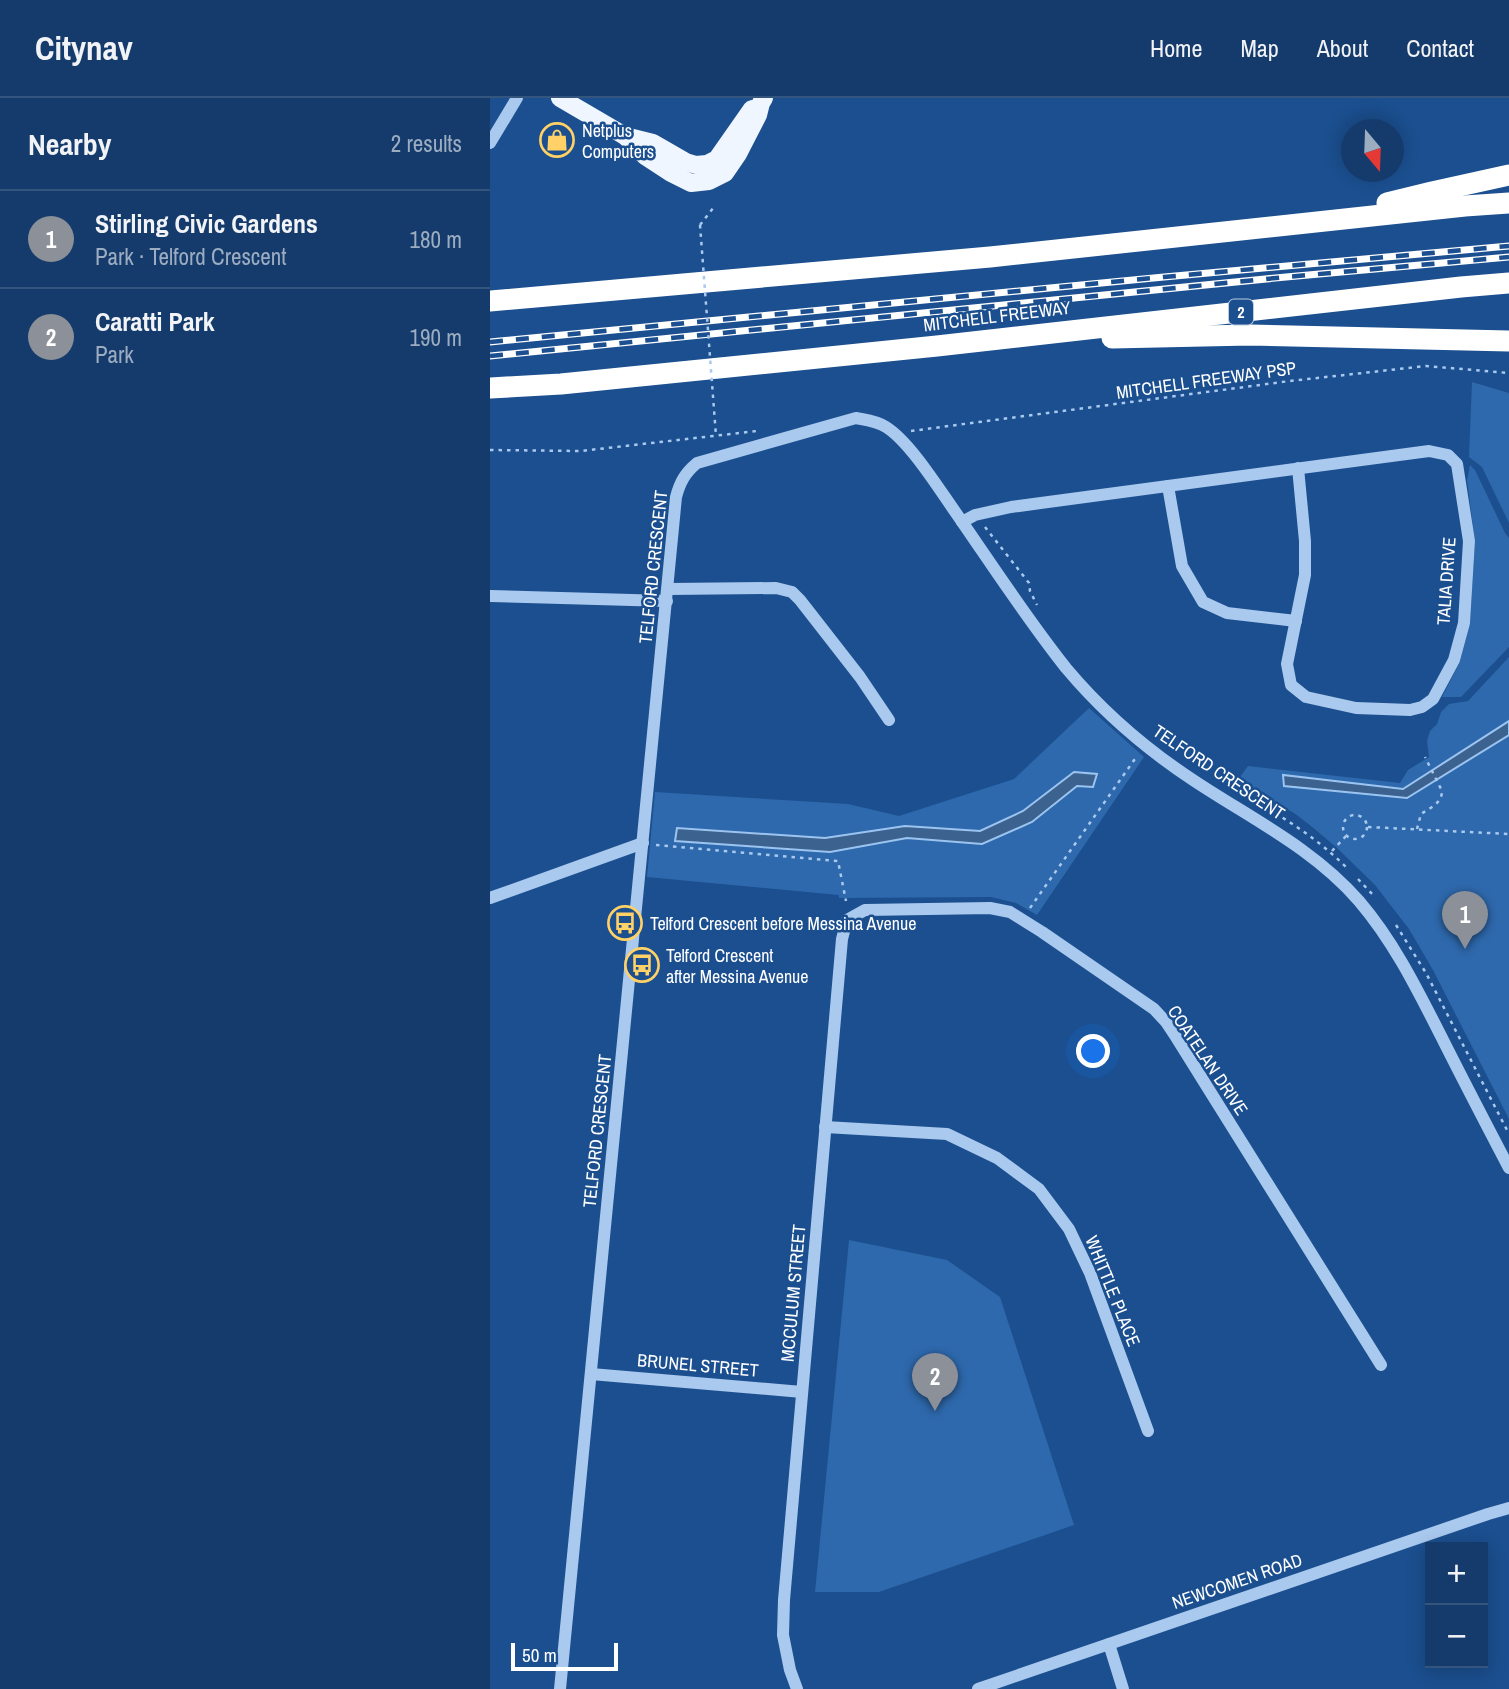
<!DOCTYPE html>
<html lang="en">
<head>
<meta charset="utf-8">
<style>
	body { margin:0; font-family:"Archivo Narrow",sans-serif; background:#214673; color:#f1f3f6 }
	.controls { position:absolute; right:21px; bottom:21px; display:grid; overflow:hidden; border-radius:0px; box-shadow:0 4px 18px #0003 }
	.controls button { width:63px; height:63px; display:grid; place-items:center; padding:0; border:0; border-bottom:2px solid #33557e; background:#143b6b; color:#f1f3f6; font:35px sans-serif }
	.compass { position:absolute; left:851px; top:21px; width:63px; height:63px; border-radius:50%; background:#143b6b; box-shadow:0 4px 18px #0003; rotate:161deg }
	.scale { position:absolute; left:21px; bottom:18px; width:107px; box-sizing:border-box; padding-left:7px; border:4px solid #fff; border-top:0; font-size:19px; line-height:24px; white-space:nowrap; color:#fff; -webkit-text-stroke:5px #1b4f8f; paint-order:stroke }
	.you { position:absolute; left:604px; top:954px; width:24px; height:24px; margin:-18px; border:5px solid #fff; border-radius:50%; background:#1a73e8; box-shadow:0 0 0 10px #1a73e833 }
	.badge { display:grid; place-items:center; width:46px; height:46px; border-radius:50%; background:#8c9099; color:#fff; font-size:23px; font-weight:700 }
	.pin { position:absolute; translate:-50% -58px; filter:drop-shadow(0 2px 4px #0008) }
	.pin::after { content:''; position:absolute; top:37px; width:24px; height:21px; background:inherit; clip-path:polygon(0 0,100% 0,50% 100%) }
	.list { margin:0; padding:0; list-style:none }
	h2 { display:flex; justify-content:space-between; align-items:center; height:91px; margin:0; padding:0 28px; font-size:30px }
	h2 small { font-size:23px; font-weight:400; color:#9dadc1 }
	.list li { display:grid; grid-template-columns:46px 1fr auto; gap:21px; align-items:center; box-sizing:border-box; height:98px; padding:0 28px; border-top:2px solid #33557e }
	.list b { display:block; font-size:26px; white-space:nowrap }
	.list p { margin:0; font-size:23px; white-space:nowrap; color:#9dadc1 }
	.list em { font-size:23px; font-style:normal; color:#9dadc1 }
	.map { position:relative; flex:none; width:1019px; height:1591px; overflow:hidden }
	header { display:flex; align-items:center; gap:42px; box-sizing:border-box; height:98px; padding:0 35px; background:#143b6b; border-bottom:2px solid #33557e }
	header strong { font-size:33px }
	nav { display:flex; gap:38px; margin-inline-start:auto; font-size:24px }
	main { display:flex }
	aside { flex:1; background:#143b6b }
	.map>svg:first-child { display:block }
	.green { fill:#2e69ad }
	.water { fill:#3c6290; stroke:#9cc4f0; stroke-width:2 }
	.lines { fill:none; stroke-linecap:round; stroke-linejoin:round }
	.path { stroke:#a9c9ee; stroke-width:2.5; stroke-dasharray:3.5 5; stroke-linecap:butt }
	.minor { stroke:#a9c9ee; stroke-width:12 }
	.major { stroke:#f0f6ff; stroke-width:18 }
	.highway { stroke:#fff; stroke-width:21 }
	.rail-casing { stroke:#fff; stroke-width:7 }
	.rail { stroke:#1b4f8f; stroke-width:4.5; stroke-dasharray:13; stroke-linecap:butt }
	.path-bridge { stroke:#a9c9ee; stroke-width:2.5; stroke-dasharray:3.5 5; stroke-linecap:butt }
	.labels { text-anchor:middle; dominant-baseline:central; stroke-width:5; stroke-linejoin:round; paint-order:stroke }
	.shield { fill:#1b4f8f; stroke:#bbcadd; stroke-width:2 }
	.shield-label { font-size:16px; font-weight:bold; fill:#fff }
	.poi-label { font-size:18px; fill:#fff; stroke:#1b4f8f; text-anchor:start }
	.street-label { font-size:18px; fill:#fff; stroke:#1b4f8f }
</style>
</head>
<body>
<header>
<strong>Citynav</strong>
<nav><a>Home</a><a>Map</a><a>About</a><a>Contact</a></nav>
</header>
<main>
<aside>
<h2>Nearby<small>2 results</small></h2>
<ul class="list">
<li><span class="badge">1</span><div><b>Stirling Civic Gardens</b><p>Park · Telford Crescent</p></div><em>180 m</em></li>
<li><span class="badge">2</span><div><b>Caratti Park</b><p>Park</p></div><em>190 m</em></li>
</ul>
</aside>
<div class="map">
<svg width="1019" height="1591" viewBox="0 0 1019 1591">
	<rect width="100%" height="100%" fill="#1b4f8f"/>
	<!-- green -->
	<g class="green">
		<polygon points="982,284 1019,295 1019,425 992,369 979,359"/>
		<polygon points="980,367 985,372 1015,435 1019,440 1019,549 971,599 952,599 970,564 980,525 985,443 977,382"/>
		<polygon points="1019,559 1019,623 913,691 793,678 794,687 917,700 1019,637 1019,1021 943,872 919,831 885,787 846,749 821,728 804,715 747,683 758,668 910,685 918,672 939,659 937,643 940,633 947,626 951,614 959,606 978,603"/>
		<polygon points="599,610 654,659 547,817 526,805 501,799 349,800 349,797 157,779 165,694 358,706 409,718 524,681"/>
		<polygon points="359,1142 457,1162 510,1199 584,1427 389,1494 325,1494"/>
	</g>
	<!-- water -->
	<g class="water">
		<polygon points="1019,623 1019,637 917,700 794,688 793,677 913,691"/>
		<polygon points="584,674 607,676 603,689 587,688 542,724 492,746 417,740 340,754 185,743 187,730 335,740 415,728 490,733 533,713"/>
	</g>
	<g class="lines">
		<!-- path -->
		<g class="path">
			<polyline points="210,127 224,109"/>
			<polyline points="421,333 800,283 936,268 1019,275"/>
			<polyline points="0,352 91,353 267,333"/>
			<polyline points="495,429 539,485 540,493 547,507"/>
			<path d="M 756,698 C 796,721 826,739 858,771"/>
			<circle cx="865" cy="729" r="12"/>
			<polyline points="878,729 1019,736"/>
			<path d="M 927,731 L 931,716 C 940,710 952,705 952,693 L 935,659"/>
			<polyline points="166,747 348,763 356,803"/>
			<polyline points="842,753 856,738"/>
			<polyline points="868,781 883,797"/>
			<polyline points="540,810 647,658"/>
			<polyline points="906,827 936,875 1019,1036"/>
		</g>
		<!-- minor -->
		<g class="minor">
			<polyline points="0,45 27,0"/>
			<polyline points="678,388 692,468 713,504 737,515 806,523"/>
			<polyline points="472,424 485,417 521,409 939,353 958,357 967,366 979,443 974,525 964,562 943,601 932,609 920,612 866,610 816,599 801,587 797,566 815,477 815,443 808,370"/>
			<polyline points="178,491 286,490 302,494 310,502 370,579 399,622"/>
			<polyline points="0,498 177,503"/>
			<polyline points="0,800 153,745"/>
			<polyline points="335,1029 457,1036 507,1060 549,1091 579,1131 600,1175 658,1333"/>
			<polyline points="101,1276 312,1294"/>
			<polyline points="619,1546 633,1591"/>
			<path d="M 70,1591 L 186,399 C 190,384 195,375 207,365 L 366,320 C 376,322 387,323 396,329 C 420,344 449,391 466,415 C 502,467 537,521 576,570 C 612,613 656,651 703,682 C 760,720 823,750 869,803 C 904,844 927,891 951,938 C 973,982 996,1026 1019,1070"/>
			<polyline points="307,1591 300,1572 293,1537 294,1502 352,841 357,822 375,812 500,810 520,814 552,834 664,911 676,924 686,939 891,1267"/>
			<polyline points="488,1591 998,1416 1019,1410"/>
		</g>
		<!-- major -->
		<g class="major">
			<polyline points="70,0 135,38 155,58 181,75 201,85 219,83 235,75 248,56 268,17 271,5 274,0"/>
			<polyline points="135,38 163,45 196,64 206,67 217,66 227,61 262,11"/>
		</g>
		<!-- highway -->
		<g class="highway">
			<polyline points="897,105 942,94 1019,77"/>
			<polyline points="0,203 500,159 975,108 1019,105"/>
			<polyline points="622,240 760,237 1019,243"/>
			<polyline points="0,290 71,286 447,248 971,189 1019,185"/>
		</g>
		<!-- rail casing -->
		<g class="rail-casing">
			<g id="rail">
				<polyline points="0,244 674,179 1019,148"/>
				<polyline points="0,258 796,179 1019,159"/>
			</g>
		</g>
		<!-- rail -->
		<use href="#rail" class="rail"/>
		<!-- path-bridge -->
		<polyline class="path-bridge" points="210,127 226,338"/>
	</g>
	<!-- icons -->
	<defs>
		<g id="shop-ring" transform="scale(1.75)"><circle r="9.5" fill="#1b4f8f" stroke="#ffd166" stroke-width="1.5"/><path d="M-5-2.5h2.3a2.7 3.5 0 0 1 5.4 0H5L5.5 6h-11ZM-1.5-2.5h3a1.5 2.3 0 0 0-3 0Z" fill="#ffd166"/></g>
		<g id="bus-ring" transform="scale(1.75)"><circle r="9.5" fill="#1b4f8f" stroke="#ffd166" stroke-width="1.5"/><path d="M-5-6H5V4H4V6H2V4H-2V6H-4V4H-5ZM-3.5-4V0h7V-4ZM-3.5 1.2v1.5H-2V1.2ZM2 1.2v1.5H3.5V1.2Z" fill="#ffd166"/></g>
	</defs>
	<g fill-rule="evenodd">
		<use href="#shop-ring" x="67" y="42"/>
		<use href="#bus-ring" x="135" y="825"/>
		<use href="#bus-ring" x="152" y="867"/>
	</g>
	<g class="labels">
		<!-- shield labels -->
		<rect class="shield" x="739" y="201.5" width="24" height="25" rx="5"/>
		<g class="shield-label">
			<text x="751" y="214">2</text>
		</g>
		<!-- poi labels -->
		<g class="poi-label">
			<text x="92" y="32">Netplus<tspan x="92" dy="21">Computers</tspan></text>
			<text x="160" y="825">Telford Crescent before Messina Avenue</text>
			<text x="176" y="857">Telford Crescent<tspan x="176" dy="21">after Messina Avenue</tspan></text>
		</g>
		<!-- street labels -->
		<g class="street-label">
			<text transform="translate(507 218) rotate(-7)">MITCHELL FREEWAY</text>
			<text transform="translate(716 282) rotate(-8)">MITCHELL FREEWAY PSP</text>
			<text transform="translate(163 469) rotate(-84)">TELFORD CRESCENT</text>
			<text transform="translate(956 483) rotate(-86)">TALIA DRIVE</text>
			<text transform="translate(729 674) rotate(34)">TELFORD CRESCENT</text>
			<text transform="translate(718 962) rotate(56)">COATELAN DRIVE</text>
			<text transform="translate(107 1033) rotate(-84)">TELFORD CRESCENT</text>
			<text transform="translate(623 1193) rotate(68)">WHITTLE PLACE</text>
			<text transform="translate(303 1195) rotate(-85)">MCCULUM STREET</text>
			<text transform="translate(208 1267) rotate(5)">BRUNEL STREET</text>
			<text transform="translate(747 1483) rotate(-19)">NEWCOMEN ROAD</text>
		</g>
	</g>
</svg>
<div class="controls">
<button>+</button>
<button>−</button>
</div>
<svg class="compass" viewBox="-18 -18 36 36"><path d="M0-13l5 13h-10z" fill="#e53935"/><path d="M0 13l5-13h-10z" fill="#9dadc1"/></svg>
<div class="scale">50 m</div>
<div class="you"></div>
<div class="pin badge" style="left:975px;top:851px">1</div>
<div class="pin badge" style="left:445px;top:1313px">2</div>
</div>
</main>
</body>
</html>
